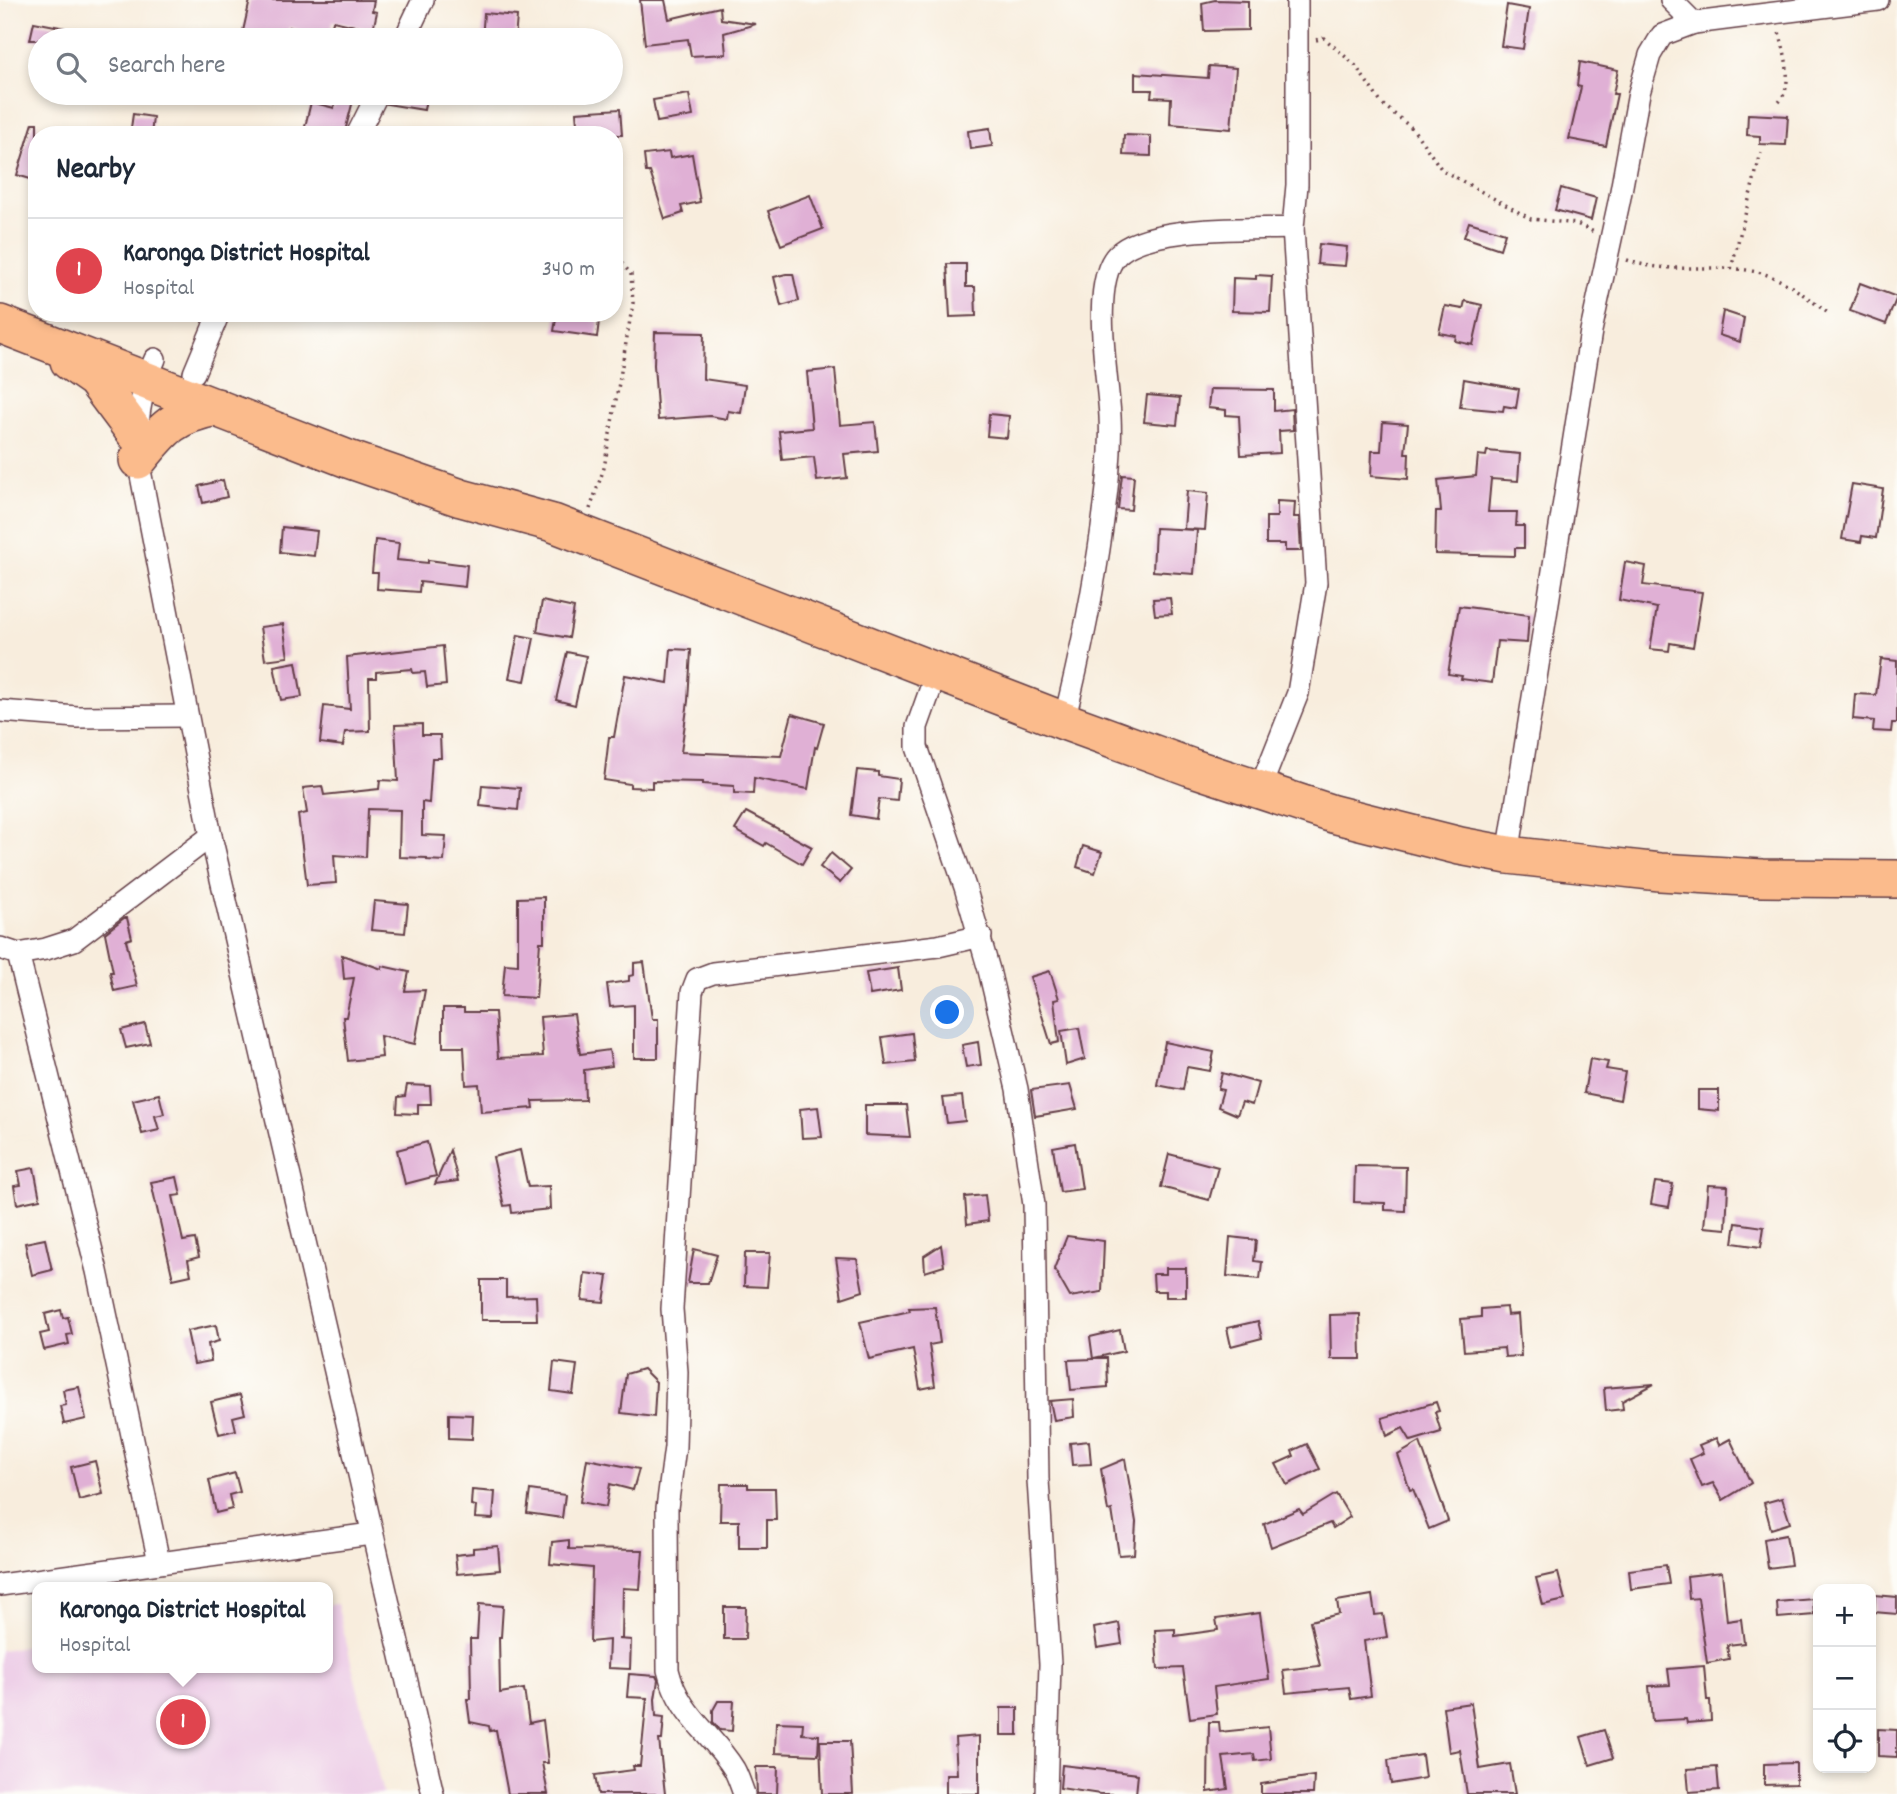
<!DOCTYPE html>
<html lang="en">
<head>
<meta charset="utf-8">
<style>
	body { margin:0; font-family:Dekko,sans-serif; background:#f2f2f3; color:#1f2937 }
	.controls { position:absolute; right:21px; bottom:21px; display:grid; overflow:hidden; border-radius:14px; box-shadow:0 4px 10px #0003 }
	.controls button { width:63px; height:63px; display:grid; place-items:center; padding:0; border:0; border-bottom:2px solid #e0e1e3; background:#fff; color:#1f2937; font:35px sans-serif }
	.you { position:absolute; left:948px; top:1013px; width:24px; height:24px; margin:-18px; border:5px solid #fff; border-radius:50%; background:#1a73e8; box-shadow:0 0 0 10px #1a73e833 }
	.badge { display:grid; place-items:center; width:46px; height:46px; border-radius:50%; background:#ea580c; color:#fff; font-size:23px; font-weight:700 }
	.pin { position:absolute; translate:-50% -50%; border:4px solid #fff; box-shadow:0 2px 7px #0006 }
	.popup { position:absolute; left:32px; top:1582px; width:301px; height:91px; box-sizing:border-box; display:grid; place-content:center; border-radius:14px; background:#fff; filter:drop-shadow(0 2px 5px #0005); font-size:23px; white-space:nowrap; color:#747a83 }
	.popup b { font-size:26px; color:#1f2937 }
	.popup::after { content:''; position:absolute; left:50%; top:100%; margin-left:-14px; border:14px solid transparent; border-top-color:#fff }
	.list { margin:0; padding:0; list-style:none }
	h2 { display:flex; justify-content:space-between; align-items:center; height:91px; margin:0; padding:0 28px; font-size:30px }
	h2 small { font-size:23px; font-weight:400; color:#747a83 }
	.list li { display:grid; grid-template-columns:46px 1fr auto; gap:21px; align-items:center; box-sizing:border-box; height:105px; padding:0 28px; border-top:2px solid #e0e1e3 }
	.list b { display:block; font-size:26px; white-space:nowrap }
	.list p { margin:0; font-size:23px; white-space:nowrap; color:#747a83 }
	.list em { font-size:23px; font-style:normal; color:#747a83 }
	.icon { flex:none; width:38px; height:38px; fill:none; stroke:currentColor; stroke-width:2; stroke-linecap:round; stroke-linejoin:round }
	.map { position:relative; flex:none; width:1897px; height:1794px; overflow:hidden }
	.search { position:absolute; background:#fff; box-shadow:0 4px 10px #0003; left:28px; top:28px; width:595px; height:77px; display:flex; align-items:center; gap:18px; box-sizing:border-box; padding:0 24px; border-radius:38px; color:#747a83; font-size:26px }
	.panel { position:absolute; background:#fff; box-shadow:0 4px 10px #0003; left:28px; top:126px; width:595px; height:196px; border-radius:28px }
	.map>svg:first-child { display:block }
	.built { fill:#eed0e8 }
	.building { fill:#e0b0d5 }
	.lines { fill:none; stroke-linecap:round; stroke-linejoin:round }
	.street-casing { stroke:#643e46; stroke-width:24 }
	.highway-casing { stroke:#643e46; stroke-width:40 }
	.path { stroke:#643e46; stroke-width:3.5; stroke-dasharray:2 5; stroke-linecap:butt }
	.street { stroke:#fff; stroke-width:21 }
	.highway { stroke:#fbbb8c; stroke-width:37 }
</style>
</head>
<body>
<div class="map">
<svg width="1897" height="1794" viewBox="0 0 1897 1794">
	<rect width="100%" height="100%" fill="#fdfcf7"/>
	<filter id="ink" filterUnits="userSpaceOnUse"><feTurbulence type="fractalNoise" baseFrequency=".0143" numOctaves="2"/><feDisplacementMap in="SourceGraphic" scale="14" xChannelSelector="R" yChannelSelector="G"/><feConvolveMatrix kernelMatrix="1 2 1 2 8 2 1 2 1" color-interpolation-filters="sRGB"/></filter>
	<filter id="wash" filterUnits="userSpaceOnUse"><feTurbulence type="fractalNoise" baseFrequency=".00686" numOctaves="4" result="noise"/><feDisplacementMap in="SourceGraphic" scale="28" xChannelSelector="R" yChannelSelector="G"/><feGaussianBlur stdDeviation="1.57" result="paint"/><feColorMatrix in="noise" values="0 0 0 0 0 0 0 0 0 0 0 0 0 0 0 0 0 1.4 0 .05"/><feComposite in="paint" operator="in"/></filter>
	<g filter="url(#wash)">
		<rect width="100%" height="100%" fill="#f8eddd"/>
		<!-- built -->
		<polygon class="built" points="337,1604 383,1794 0,1794 0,1650 38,1645 38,1668 328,1668 328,1605"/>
		<g id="blocks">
			<!-- building -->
			<g class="building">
				<polygon points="250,0 374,0 372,11 377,12 373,30 333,21 328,39 289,27 287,40 241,40"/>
				<polygon points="640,0 665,0 669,19 720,7 721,19 756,24 724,33 726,54 691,56 688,39 645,44"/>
				<polygon points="1215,0 1248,1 1248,30 1204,31 1202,3"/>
				<polygon points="1507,5 1529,9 1523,49 1501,46"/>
				<polygon points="484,13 517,16 515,40 482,40"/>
				<polygon points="34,22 87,32 86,40 30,40"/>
				<polygon points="1580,62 1618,70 1613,94 1617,94 1606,146 1569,139 1581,87 1577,86"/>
				<polygon points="1209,66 1236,68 1231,129 1170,124 1171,98 1151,97 1152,90 1135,90 1135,73 1208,78"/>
				<polygon points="336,93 355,93 344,135 303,135 311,102 334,108"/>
				<polygon points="391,93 427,93 424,110 387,104"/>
				<polygon points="689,94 693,116 657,122 653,100"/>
				<polygon points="620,109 622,135 578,135 576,112"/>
				<polygon points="133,114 153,117 151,135 130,135"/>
				<polygon points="1748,114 1788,116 1786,145 1760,144 1760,136 1747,135"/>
				<polygon points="33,123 37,123 37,181 17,175"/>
				<polygon points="990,128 992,146 970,149 968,131"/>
				<polygon points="1124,135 1151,136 1151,156 1123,155"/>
				<polygon points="669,152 670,158 692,154 700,202 681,206 683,213 665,219 650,172 646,172 644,155"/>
				<polygon points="1561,188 1596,198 1591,220 1555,210"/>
				<polygon points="810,195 823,229 781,245 768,211"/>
				<polygon points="1469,222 1505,233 1500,249 1464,237"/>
				<polygon points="1319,244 1347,247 1345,266 1317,264"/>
				<polygon points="947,264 966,264 966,287 975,287 976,316 950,317"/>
				<polygon points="786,274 793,274 799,301 781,306 774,277"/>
				<polygon points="1256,275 1272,276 1270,312 1232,311 1233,278 1256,279"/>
				<polygon points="1860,283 1897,297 1886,324 1850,311"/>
				<polygon points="1465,301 1482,305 1473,345 1455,341 1456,336 1439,333 1445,306 1463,309"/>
				<polygon points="1723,311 1744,318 1740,342 1719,335"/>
				<polygon points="557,313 588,313 587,319 599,321 597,337 554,331"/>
				<polygon points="655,332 704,333 703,379 745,385 741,413 728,411 727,419 710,416 658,420 654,365"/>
				<polygon points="835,369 840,425 875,422 878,451 844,454 847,478 817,481 814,457 782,460 779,431 812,428 807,372"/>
				<polygon points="1464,379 1519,389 1516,408 1504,406 1503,411 1460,407"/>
				<polygon points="1210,389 1274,390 1274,411 1292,409 1293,430 1279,431 1280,453 1241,455 1239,416 1226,415 1226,410 1208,408"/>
				<polygon points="1147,395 1180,398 1177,425 1144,422"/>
				<polygon points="989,414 1009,416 1007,438 987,436"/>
				<polygon points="1383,422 1408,424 1405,453 1409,453 1408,479 1371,476 1372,451 1381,451"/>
				<polygon points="1487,451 1520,454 1518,481 1491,479 1488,512 1517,512 1516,526 1524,526 1524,548 1515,548 1515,556 1435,554 1436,511 1441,511 1438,480 1476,476 1478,455 1486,456"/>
				<polygon points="1122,475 1134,476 1131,510 1118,509"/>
				<polygon points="223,480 227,497 203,503 199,486"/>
				<polygon points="1852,484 1883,489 1876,538 1862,536 1861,542 1842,539"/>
				<polygon points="1187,491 1208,493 1205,530 1184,529"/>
				<polygon points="1277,501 1295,502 1294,517 1299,517 1301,551 1285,551 1285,544 1266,544 1266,517 1277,517"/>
				<polygon points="282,527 317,531 314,556 280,552"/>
				<polygon points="1155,528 1197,530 1194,574 1153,571"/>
				<polygon points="375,540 399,543 397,560 428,563 428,560 467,565 465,587 420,582 419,592 377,589 378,573 372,573"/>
				<polygon points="1625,562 1646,566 1643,585 1702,592 1693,647 1670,643 1669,651 1650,649 1657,608 1619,600"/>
				<polygon points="1170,598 1172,614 1155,615 1153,599"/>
				<polygon points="542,601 574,608 569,638 537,632"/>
				<polygon points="1459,606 1529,615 1527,643 1497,641 1492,683 1461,679 1462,676 1448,674"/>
				<polygon points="283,624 288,657 265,660 260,627"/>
				<polygon points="518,635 534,638 525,681 509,678"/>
				<polygon points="443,646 446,685 427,687 425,672 413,673 412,669 376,672 376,678 369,678 370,731 345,732 343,746 320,743 324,706 350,709 347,657"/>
				<polygon points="671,649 691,650 688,701 681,752 781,756 792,714 824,723 817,748 815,747 808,789 754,778 753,794 734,793 734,786 703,784 703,782 652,781 652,788 630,787 630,784 604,780 609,737 614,737 625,675 668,683"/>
				<polygon points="567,652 586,656 575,705 556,700"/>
				<polygon points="1881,659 1897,661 1897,723 1892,723 1891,732 1873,731 1874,721 1853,719 1855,694 1876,695"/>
				<polygon points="296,662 302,697 281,700 274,666"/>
				<polygon points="422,724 422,735 440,735 441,758 432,758 429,803 422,802 422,835 446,836 444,861 427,860 427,858 399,857 400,810 368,809 366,857 334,855 336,883 307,885 298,815 307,813 303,788 322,786 324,795 379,789 380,780 398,781 395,725"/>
				<polygon points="857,770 878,772 878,776 899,779 897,801 879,799 876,819 851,815"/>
				<polygon points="482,785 520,788 518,810 480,806"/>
				<polygon points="746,812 812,847 802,864 766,843 764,846 735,830"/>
				<polygon points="1083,846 1102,852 1095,873 1077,867"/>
				<polygon points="831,853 851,870 840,883 820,867"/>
				<polygon points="544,897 544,942 540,942 536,998 502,996 505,964 518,965 518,898"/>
				<polygon points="374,901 408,904 405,933 371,930"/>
				<polygon points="124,918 127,918 132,938 126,940 137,986 114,991 110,972 113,972 105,933"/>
				<polygon points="342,955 382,969 382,966 409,972 405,991 425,990 415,1044 380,1036 382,1057 348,1061 343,1017 346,1017 354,978 344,979"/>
				<polygon points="644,962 652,1019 658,1019 658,1058 634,1058 634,1005 610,1007 607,984 629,981 629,976 634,975 634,963"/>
				<polygon points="898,968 901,990 870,995 866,973"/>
				<polygon points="1050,971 1059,999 1054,1000 1059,1042 1051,1044 1030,977"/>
				<polygon points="443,1008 464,1008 464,1012 495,1012 498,1058 543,1056 540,1017 574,1014 580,1054 609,1050 612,1066 584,1070 585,1100 533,1101 534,1108 481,1112 479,1084 466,1085 464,1047 443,1047"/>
				<polygon points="145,1024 150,1043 126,1048 121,1030"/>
				<polygon points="1079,1028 1085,1059 1066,1065 1061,1031"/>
				<polygon points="912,1033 915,1062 886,1065 882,1037"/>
				<polygon points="978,1042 981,1065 966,1067 962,1045"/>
				<polygon points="1165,1042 1214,1052 1210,1071 1187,1067 1183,1090 1157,1085"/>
				<polygon points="1590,1059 1608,1062 1606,1069 1625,1072 1620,1100 1584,1093"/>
				<polygon points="1222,1073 1258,1083 1252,1105 1242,1102 1237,1115 1218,1107 1223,1090 1218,1089"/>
				<polygon points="407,1085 430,1086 431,1104 418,1104 418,1114 397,1113 398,1097 405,1096"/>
				<polygon points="1070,1085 1077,1109 1035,1116 1031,1090"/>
				<polygon points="1698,1090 1719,1090 1719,1111 1698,1109"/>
				<polygon points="159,1094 164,1114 155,1116 159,1130 142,1134 133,1100"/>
				<polygon points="962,1096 965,1121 947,1123 943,1098"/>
				<polygon points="865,1105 906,1105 910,1137 865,1135"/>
				<polygon points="818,1107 822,1137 802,1138 800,1109"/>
				<polygon points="427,1142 436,1176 405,1184 397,1150"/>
				<polygon points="1075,1143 1082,1189 1060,1192 1053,1147"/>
				<polygon points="450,1150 458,1181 435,1184"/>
				<polygon points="520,1150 528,1187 549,1186 550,1209 512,1213 511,1205 504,1206 493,1157"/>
				<polygon points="1169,1154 1218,1167 1209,1200 1161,1187"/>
				<polygon points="1355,1166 1406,1167 1405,1211 1385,1210 1385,1203 1354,1202"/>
				<polygon points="34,1168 40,1199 17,1204 14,1186 21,1185 18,1171"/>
				<polygon points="177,1177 181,1195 173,1196 183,1241 195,1239 199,1257 188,1260 191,1275 173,1279 151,1182"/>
				<polygon points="1655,1182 1673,1184 1669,1207 1651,1204"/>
				<polygon points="1708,1185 1728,1186 1726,1229 1704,1227"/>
				<polygon points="985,1195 988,1221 967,1224 965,1197"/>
				<polygon points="1736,1223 1764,1227 1761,1247 1733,1243"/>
				<polygon points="1067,1236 1104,1241 1102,1292 1070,1297 1054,1269"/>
				<polygon points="1230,1237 1256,1240 1254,1261 1262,1262 1260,1279 1227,1276"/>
				<polygon points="45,1239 52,1270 32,1275 25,1243"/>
				<polygon points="941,1245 944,1266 925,1272 924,1256"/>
				<polygon points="694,1249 717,1255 708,1283 688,1283"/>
				<polygon points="745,1253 770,1253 767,1287 744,1286"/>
				<polygon points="836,1258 857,1259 863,1291 842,1298"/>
				<polygon points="1166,1268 1186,1268 1186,1297 1166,1297 1166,1291 1154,1291 1153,1274 1166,1274"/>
				<polygon points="585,1273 608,1276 604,1302 582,1300"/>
				<polygon points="481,1280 506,1280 506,1297 536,1296 537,1320 481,1320"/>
				<polygon points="935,1307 940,1343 929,1345 935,1386 920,1389 913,1349 869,1359 860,1322 910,1311 909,1308"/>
				<polygon points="1506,1307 1507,1315 1518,1314 1521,1356 1505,1357 1504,1348 1464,1351 1461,1319 1481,1317 1481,1309"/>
				<polygon points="61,1310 63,1318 68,1317 72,1334 67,1335 69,1344 44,1350 40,1334 49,1332 45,1314"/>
				<polygon points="1360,1314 1361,1359 1331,1359 1330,1315"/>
				<polygon points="1258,1321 1262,1338 1231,1346 1227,1328"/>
				<polygon points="216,1325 219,1341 208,1344 211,1361 194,1364 187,1331"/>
				<polygon points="1120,1330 1124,1351 1094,1358 1107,1358 1108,1387 1071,1390 1068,1360 1093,1359 1090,1337"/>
				<polygon points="554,1362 577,1365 573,1394 551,1391"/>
				<polygon points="643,1369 656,1382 654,1417 621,1413 626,1374"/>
				<polygon points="1654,1384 1622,1401 1623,1409 1606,1411 1604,1388"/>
				<polygon points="79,1387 86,1419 64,1424 60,1406 66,1405 63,1390"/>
				<polygon points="240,1395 245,1414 233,1417 236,1430 219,1434 211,1402"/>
				<polygon points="1073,1399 1074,1417 1054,1420 1050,1401"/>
				<polygon points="1436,1402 1439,1411 1435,1412 1441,1432 1411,1441 1403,1428 1387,1436 1382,1418"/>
				<polygon points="449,1414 473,1415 472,1439 449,1438"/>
				<polygon points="1716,1438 1719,1445 1730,1439 1751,1483 1723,1500 1713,1483 1702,1487 1690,1459 1703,1453 1699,1445"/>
				<polygon points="1089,1441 1091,1464 1072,1465 1070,1443"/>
				<polygon points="1420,1442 1448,1521 1429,1529 1413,1489 1410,1490 1398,1455"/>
				<polygon points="1307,1444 1320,1469 1287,1485 1276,1464 1294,1456 1292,1451"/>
				<polygon points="587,1459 639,1469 633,1490 610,1484 606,1507 580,1502"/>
				<polygon points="1125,1459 1136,1522 1134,1554 1119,1555 1112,1510 1108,1511 1101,1469"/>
				<polygon points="95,1461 103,1494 79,1500 71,1467"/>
				<polygon points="235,1473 240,1492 229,1495 232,1509 216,1513 209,1480"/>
				<polygon points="721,1484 748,1484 748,1488 775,1488 776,1520 767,1520 767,1548 739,1548 739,1521 720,1521"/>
				<polygon points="472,1490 495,1492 493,1519 475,1518 476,1506 471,1505"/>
				<polygon points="530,1490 565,1495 562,1518 527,1513"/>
				<polygon points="1336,1494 1350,1517 1333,1528 1330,1523 1271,1547 1264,1524 1299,1509 1303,1514"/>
				<polygon points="1782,1498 1790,1523 1771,1529 1764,1503"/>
				<polygon points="1786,1535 1791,1565 1768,1568 1764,1539"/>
				<polygon points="569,1540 569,1549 643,1550 640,1589 623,1588 622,1639 618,1639 631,1640 630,1669 608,1668 609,1640 590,1642 592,1568 550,1564 552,1542"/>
				<polygon points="498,1546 500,1570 457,1574 455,1555 473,1553 473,1548"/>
				<polygon points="1666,1565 1669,1584 1631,1589 1629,1570"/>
				<polygon points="1722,1572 1727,1621 1741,1619 1744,1643 1727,1645 1729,1659 1707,1663 1698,1598 1689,1599 1687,1576"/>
				<polygon points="1558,1573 1565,1600 1543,1605 1536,1578"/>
				<polygon points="1372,1595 1375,1615 1383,1614 1387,1637 1364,1641 1371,1696 1351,1699 1349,1687 1286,1693 1283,1670 1320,1666 1310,1621 1339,1614 1337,1601"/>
				<polygon points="1875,1595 1897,1597 1897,1614 1874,1612"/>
				<polygon points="1813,1599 1814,1615 1778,1618 1777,1602"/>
				<polygon points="479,1604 503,1606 501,1637 499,1637 500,1693 524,1689 529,1723 543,1720 548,1763 542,1763 548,1794 508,1794 496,1730 490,1731 489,1726 470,1722 467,1699 471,1699 470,1639 477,1639"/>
				<polygon points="724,1607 746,1607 745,1639 724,1639"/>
				<polygon points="1260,1613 1269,1679 1214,1687 1217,1714 1190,1718 1183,1668 1158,1669 1155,1630 1175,1629 1175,1636 1218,1630 1216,1619"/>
				<polygon points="1119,1623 1122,1644 1097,1648 1094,1628"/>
				<polygon points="1704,1666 1707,1700 1710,1700 1711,1721 1687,1723 1686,1719 1652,1721 1649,1686 1670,1685 1668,1669"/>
				<polygon points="629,1674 656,1676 658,1680 655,1699 656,1716 664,1717 662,1740 659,1740 665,1794 598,1794 595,1775 634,1770 633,1766 640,1766 647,1698 627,1697"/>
				<polygon points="718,1701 734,1701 732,1731 720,1730 713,1722 713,1710"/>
				<polygon points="1471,1703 1480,1769 1510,1764 1515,1794 1467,1794 1460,1750 1449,1752 1443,1707"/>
				<rect x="1001" y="1708" width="17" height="27"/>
				<polygon points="776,1722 803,1723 802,1734 819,1735 818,1755 775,1753"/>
				<polygon points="1209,1722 1219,1722 1220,1732 1268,1727 1271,1759 1255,1761 1254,1754 1223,1757 1228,1789 1208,1792"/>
				<polygon points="1878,1729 1897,1730 1897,1757 1878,1756"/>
				<polygon points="1604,1730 1613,1758 1590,1765 1581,1737"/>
				<polygon points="979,1736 979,1794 946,1794 946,1774 957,1774 955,1738"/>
				<polygon points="820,1741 850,1741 853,1794 822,1794"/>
				<polygon points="1422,1755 1425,1778 1391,1784 1388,1760"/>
				<polygon points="1796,1763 1796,1784 1764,1785 1764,1764"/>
				<polygon points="1062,1765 1138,1774 1136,1794 1100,1794 1060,1788"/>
				<polygon points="756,1767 778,1767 777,1794 757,1794"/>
				<polygon points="1717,1767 1719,1790 1689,1792 1687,1769"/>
				<polygon points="1314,1776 1313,1794 1261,1794 1261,1784"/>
			</g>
		</g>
	</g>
	<g filter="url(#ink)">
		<use href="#blocks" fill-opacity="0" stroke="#643e46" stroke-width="2"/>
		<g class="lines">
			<!-- street casing -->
			<g class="street-casing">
				<g id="street">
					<polyline points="1694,23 1878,0"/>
					<polyline points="404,40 423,0"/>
					<polyline points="357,135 378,93"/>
					<path d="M 155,359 C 140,392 135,424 138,460 L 211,836 L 433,1794"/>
					<polyline points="194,373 219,313"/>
					<polyline points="937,671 917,727 917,747 965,887 989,970 1017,1089 1034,1205 1038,1480 1050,1664 1046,1794"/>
					<polyline points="0,711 77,717 187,716"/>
					<path d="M 1064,721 C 1080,657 1093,594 1102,528 C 1107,491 1112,454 1110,416 C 1108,378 1090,283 1117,255 C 1148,224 1250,230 1293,228 L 1297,185 L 1297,0"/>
					<polyline points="1259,791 1298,693 1316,583 1293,228"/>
					<polyline points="1508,855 1591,331 1619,202 1639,93 1650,55 1662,35 1694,23 1671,0"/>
					<polyline points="0,948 18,954 46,949 74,940 211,836"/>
					<polyline points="18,954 97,1271 159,1562"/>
					<polyline points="0,1585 371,1534"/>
					<path d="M 744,1794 C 741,1786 738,1776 734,1769 C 710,1731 679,1715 668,1670 L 667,1508 L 675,1447 L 677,1372 L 672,1309 L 692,992 L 697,979 L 713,973 L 938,946 L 981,936"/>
				</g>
			</g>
			<!-- highway casing -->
			<g class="highway-casing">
				<g id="highway">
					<polyline points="0,324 348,459 461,498 553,523 1064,721 1190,767 1333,814 1460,846 1508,855 1579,863 1660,872 1762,878 1897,879"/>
					<polyline points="69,361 95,379 136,434"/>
					<path d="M 138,460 C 164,428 173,416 216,407"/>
				</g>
			</g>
			<!-- path -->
			<g class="path">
				<polyline points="1316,40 1324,38 1355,65 1382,104 1413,129 1442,170 1531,219 1577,224 1594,232"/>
				<path d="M 1779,102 C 1794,85 1785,52 1779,32"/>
				<path d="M 1627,260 C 1667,275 1710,263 1752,271 C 1782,276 1805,296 1828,313"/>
				<polyline points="1731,269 1761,153"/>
				<polyline points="590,509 604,468 633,303 631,274 614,254"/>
			</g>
			<!-- street -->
			<use href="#street" class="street"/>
			<!-- highway -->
			<use href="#highway" class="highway"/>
		</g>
	</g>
</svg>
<div class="controls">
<button>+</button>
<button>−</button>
<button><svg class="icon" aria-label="locate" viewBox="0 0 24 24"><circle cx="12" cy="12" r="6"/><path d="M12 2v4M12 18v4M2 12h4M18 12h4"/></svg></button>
</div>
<div class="you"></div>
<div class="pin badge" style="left:183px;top:1722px;background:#e0444e">1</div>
<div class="popup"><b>Karonga District Hospital</b>Hospital</div>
<div class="search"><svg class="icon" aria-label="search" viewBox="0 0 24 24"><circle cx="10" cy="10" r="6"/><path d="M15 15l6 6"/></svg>Search here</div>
<section class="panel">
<h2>Nearby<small></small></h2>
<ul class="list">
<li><span class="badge" style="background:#e0444e">1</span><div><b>Karonga District Hospital</b><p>Hospital</p></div><em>340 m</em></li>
</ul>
</section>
</div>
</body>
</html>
